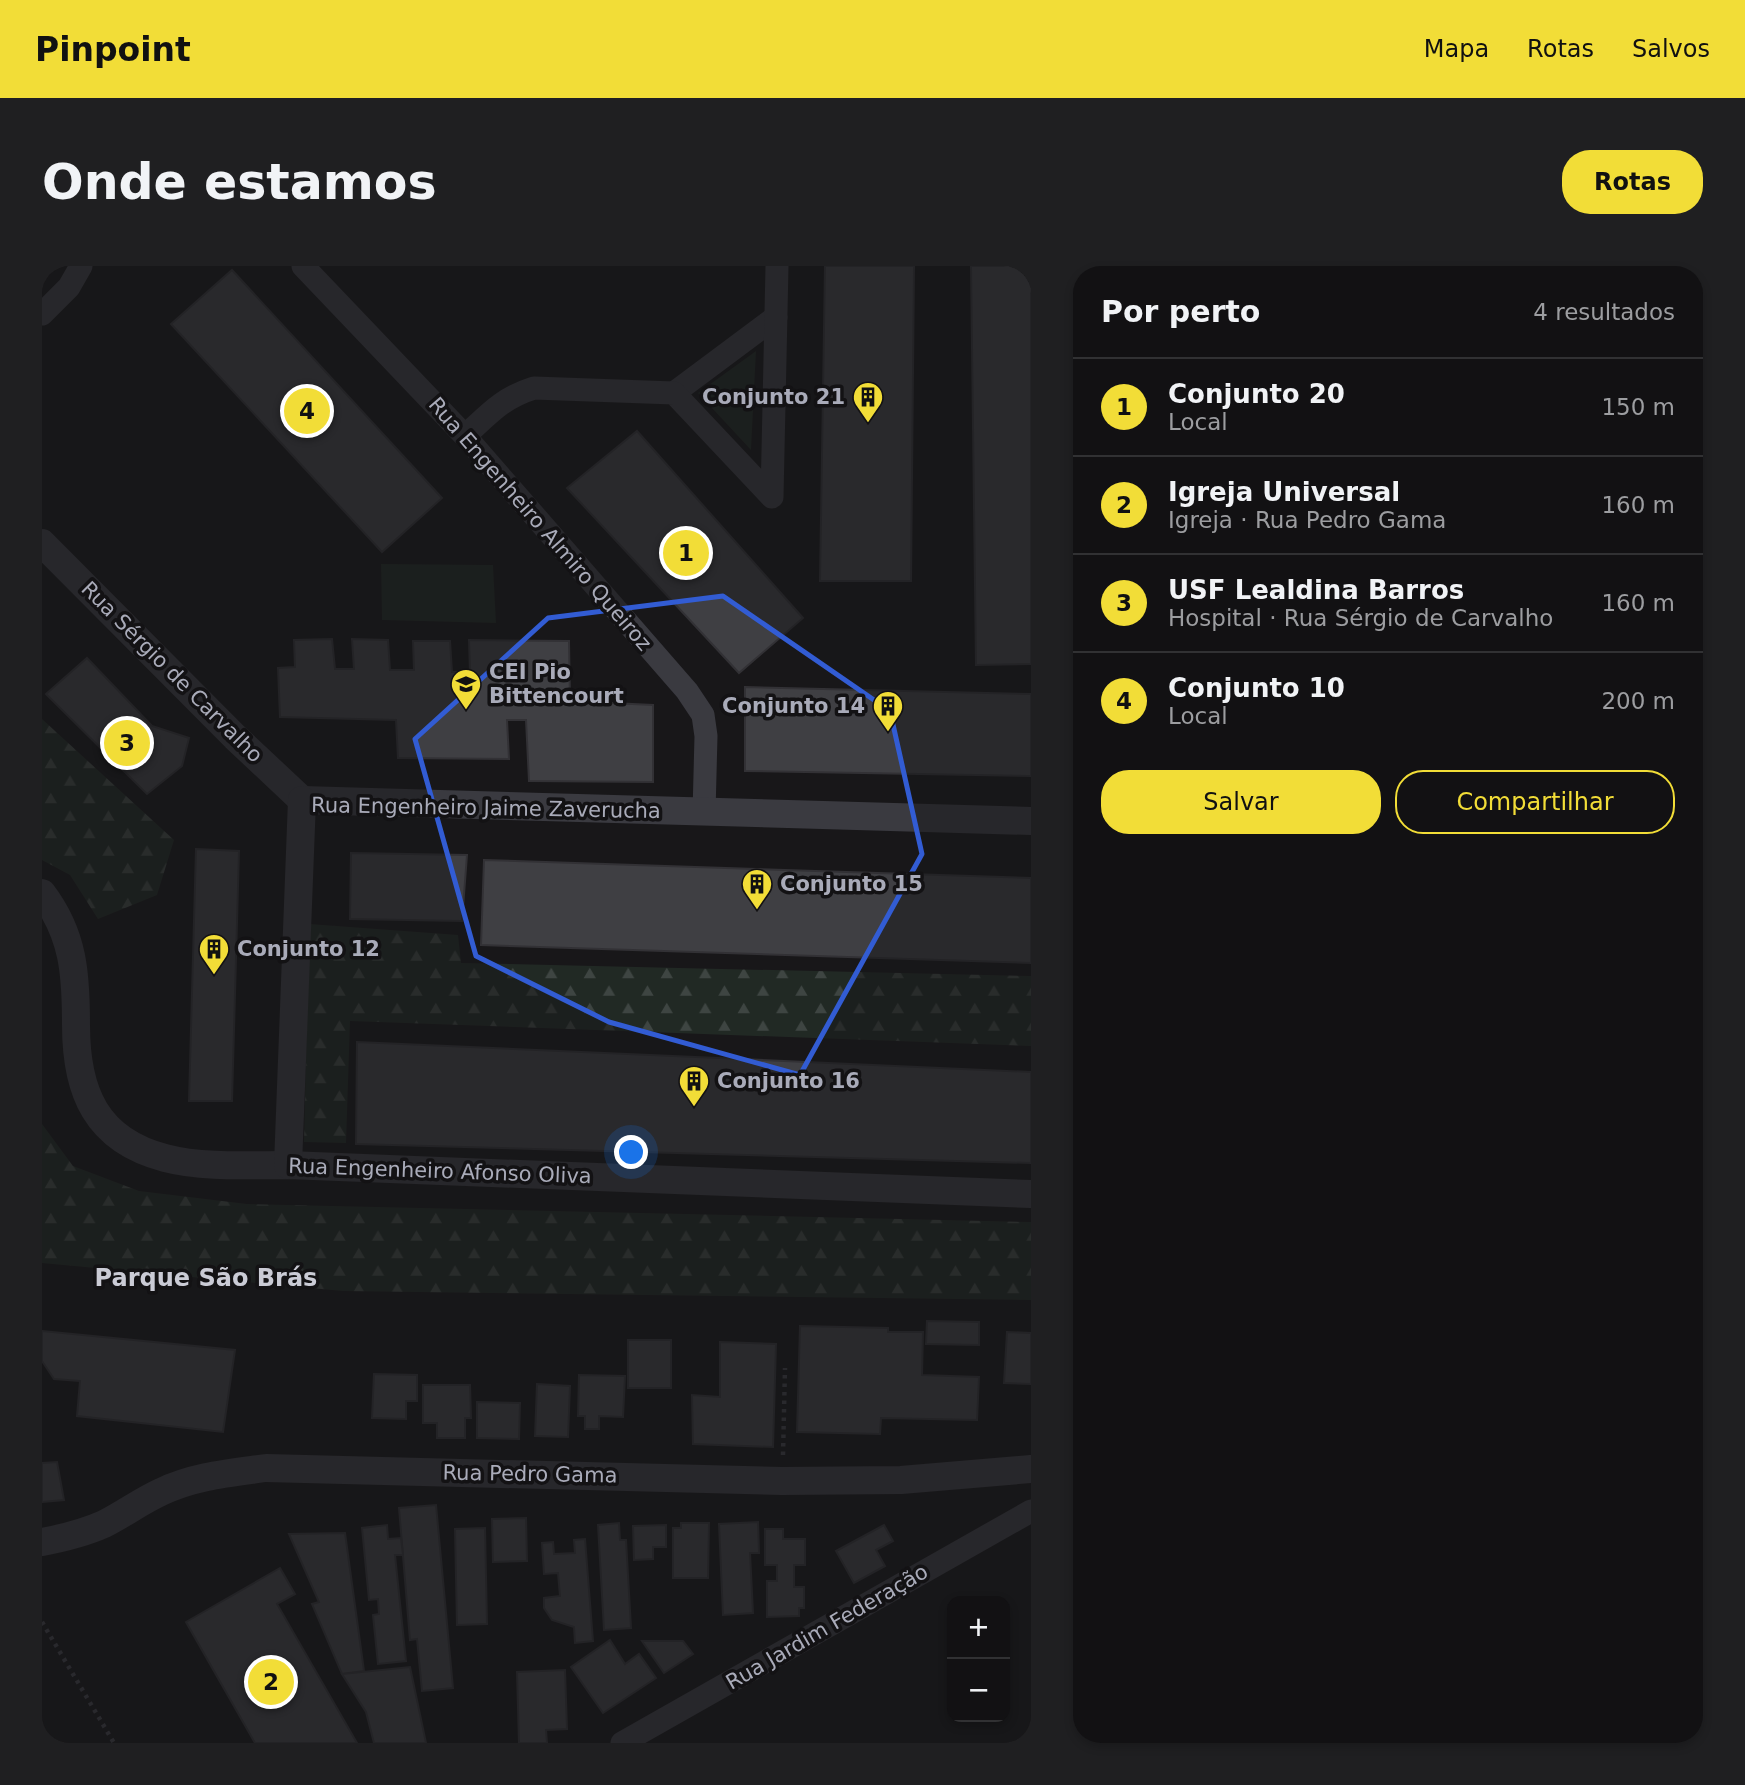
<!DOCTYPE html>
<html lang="pt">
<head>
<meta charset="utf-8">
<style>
	body { margin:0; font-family:"DejaVu Sans",sans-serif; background:#1f1f21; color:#f1f3f6 }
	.controls { position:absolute; right:21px; bottom:21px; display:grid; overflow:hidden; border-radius:14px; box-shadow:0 4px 10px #0003 }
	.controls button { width:63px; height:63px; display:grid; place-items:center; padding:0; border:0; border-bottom:2px solid #313133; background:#121113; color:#f1f3f6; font:35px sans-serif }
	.you { position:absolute; left:590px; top:887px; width:24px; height:24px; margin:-18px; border:5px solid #fff; border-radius:50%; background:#1a73e8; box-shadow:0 0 0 10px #1a73e833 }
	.badge { display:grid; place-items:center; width:46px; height:46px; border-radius:50%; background:#f2dd37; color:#111; font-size:23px; font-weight:700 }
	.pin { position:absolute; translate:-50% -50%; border:4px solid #fff; box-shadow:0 2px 7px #0006 }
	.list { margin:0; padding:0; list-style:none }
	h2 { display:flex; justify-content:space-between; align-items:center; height:91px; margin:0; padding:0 28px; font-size:30px }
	h2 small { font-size:23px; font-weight:400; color:#9c9da0 }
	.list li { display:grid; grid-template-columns:46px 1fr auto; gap:21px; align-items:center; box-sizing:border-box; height:98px; padding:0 28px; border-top:2px solid #313133 }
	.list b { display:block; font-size:26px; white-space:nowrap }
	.list p { margin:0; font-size:23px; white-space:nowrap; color:#9c9da0 }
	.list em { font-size:23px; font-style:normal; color:#9c9da0 }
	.actions { display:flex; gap:14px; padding:21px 28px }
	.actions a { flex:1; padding:16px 0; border:2px solid #f2dd37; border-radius:28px; text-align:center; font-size:24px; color:#f2dd37 }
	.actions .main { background:#f2dd37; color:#111 }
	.map { position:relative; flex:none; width:989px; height:1477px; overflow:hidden; border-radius:28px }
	header { display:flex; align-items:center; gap:42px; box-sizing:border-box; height:98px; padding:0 35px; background:#f2dd37; color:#111 }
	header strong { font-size:33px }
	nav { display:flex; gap:38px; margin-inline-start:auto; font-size:24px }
	.intro { display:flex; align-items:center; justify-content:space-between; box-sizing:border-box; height:168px; padding:0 42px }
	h1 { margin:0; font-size:49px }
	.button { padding:18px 32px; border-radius:28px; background:#f2dd37; color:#111; font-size:24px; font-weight:700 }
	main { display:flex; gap:42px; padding:0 42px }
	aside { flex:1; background:#121113; border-radius:28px; box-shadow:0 4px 10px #0003 }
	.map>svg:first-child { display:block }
	.green { fill:#212924 }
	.forest { fill:url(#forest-firs) }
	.building { fill:#3f3f43; stroke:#323135; stroke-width:2 }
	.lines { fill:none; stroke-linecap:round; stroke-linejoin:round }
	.path { stroke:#3e3e45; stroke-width:4.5; stroke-dasharray:3.5 5; stroke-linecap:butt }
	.minor { stroke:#3a3a40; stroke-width:23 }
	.tertiary { stroke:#3a3a40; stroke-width:28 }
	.marked { fill:none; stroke:#325cd3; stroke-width:5; stroke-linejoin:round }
	.labels { text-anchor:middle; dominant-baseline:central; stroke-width:7; stroke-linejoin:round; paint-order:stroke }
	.poi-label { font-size:21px; font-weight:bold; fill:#a9abb9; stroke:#131214; text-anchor:start }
	.street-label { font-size:21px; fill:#a9abb9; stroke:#131214 }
	.quarter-label { font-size:24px; font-weight:bold; fill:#cacbd5; stroke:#131214 }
</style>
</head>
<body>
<header>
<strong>Pinpoint</strong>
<nav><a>Mapa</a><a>Rotas</a><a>Salvos</a></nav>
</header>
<div class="intro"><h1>Onde estamos</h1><a class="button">Rotas</a></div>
<main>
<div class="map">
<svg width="989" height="1477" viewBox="0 0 989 1477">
	<defs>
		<pattern id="forest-firs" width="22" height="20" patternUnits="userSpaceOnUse" patternTransform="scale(1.75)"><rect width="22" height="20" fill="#212924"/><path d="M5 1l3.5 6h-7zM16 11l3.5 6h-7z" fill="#3e4542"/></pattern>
	</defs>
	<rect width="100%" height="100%" fill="#181719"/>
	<!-- green -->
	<g class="green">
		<polygon points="714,85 709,184 656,127"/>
		<polygon points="339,298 451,299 454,357 340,354"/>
	</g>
	<!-- forest -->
	<g class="forest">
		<polygon points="0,453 132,574 115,629 56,653 28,609 0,594"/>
		<polygon points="267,658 416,669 419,697 989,710 989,780 308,755 304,877 262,876"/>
		<polygon points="0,858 31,900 97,925 205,938 989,956 989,1034 301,1025 0,997"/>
	</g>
	<!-- building -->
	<g class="building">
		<polygon points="783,0 872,0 869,315 778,315"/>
		<polygon points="929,0 989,0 989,398 934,399"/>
		<polygon points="190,4 400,232 340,286 129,58"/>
		<polygon points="595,165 761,352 697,407 525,222"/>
		<polygon points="290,373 293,403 312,403 310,373 346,374 348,404 372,404 371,375 408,375 410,406 428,406 427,374 527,375 528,435 611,439 611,516 487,515 484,454 465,454 467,493 356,492 354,454 238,451 236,402 253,401 252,374"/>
		<polygon points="45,392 110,460 147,472 140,500 105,528 4,428"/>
		<polygon points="703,421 989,428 989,510 703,505"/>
		<polygon points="154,583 197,585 190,835 147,835"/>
		<polygon points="309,587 425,589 420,655 308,653"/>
		<polygon points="442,594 989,612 989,697 439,679"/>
		<polygon points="315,776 989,806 989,897 314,878"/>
		<polygon points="885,1055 937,1056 937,1079 884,1078"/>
		<polygon points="758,1060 846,1062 846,1066 881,1066 880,1109 937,1111 935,1154 839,1152 838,1168 755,1166"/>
		<polygon points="0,1065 193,1084 181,1166 35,1150 38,1115 12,1113 0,1095"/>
		<polygon points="965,1066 989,1067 989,1118 962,1117"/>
		<rect x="586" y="1074" width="43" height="48"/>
		<polygon points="678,1076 734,1078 731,1181 651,1178 650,1129 678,1131"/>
		<polygon points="332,1108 375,1109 375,1135 364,1135 364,1153 330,1152"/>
		<polygon points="537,1109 583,1110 581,1151 557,1150 557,1163 543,1163 543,1150 536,1150"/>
		<polygon points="495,1118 528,1120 526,1171 493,1170"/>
		<polygon points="381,1119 428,1119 429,1152 423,1152 423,1172 395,1172 395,1157 381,1157"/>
		<polygon points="435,1136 478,1137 477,1173 435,1172"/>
		<polygon points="15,1196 22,1234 0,1236 0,1197"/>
		<polygon points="394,1239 411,1422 380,1425 375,1373 368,1374 357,1242"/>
		<polygon points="484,1252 485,1295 451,1296 450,1253"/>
		<polygon points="716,1256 717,1287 708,1287 711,1347 681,1349 677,1258"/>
		<polygon points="577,1257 578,1274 584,1274 589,1362 562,1364 556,1259"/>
		<polygon points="639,1257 667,1257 666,1312 631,1312 631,1262 639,1262"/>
		<polygon points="345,1259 346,1273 359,1272 361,1289 353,1289 364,1395 336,1398 331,1349 337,1348 336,1333 327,1334 320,1262"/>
		<polygon points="624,1259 624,1281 611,1281 611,1293 592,1294 591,1260"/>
		<polygon points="842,1259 851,1275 834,1284 843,1300 812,1317 794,1285"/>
		<polygon points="443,1262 445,1358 415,1359 413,1263"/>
		<polygon points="723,1263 741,1263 741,1273 763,1273 763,1299 752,1299 752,1321 762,1321 762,1342 757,1342 757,1350 725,1351 725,1315 735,1315 735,1299 723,1299"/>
		<polygon points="303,1267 322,1405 300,1408 270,1338 277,1336 247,1268"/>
		<polygon points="543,1273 551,1375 533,1377 532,1361 510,1354 502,1342 502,1332 518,1330 516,1307 502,1308 500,1277 511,1276 512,1288 533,1287 532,1274"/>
		<polygon points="238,1302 253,1328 235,1338 315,1477 213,1477 144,1356"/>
		<polygon points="568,1374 583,1398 597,1388 614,1412 561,1447 529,1401"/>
		<polygon points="600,1375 641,1375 651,1388 622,1407"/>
		<polygon points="368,1401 384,1477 332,1477 324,1446 300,1408"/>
		<polygon points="523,1404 525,1463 504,1464 505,1477 477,1477 475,1406"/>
	</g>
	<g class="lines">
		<!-- path -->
		<g class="path">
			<polyline points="741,1189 743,1102"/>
			<polyline points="0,1356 72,1477"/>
		</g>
		<!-- minor -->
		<g class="minor">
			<polyline points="261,0 423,170 645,425 661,449 664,470 662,547"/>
			<polyline points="0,48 27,21 39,0"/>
			<polyline points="632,127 734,51"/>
			<path d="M 423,170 C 447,148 460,132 492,122 L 632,127 L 730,231 L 735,0"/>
			<polyline points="580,1477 989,1245"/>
		</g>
		<!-- tertiary -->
		<g class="tertiary">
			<polyline points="0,277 193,471 260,534"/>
			<polyline points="260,534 989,555"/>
			<path d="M 0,627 C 32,669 34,709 34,759 C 34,826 54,874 123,892 C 161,902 207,899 246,899 L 989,928"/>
			<polyline points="246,899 260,534"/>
			<path d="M 0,1276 C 21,1272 42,1267 62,1258 C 82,1248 99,1235 119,1226 C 152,1210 188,1207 224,1202 L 740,1215 L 859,1214 L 989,1203"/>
		</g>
	</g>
	<!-- marked area -->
	<path d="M0 0H989V1477H0ZM 681,330 L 848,445 L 880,588 L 758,809 L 567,756 L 434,690 L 373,473 L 506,352 Z" fill="#181719" fill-opacity=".55" fill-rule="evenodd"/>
	<path class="marked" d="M 681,330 L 848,445 L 880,588 L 758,809 L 567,756 L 434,690 L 373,473 L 506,352 Z"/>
	<!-- icons -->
	<defs>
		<g id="building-pin" transform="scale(1.575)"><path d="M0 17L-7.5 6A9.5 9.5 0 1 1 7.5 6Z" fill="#f2dd37" stroke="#131214"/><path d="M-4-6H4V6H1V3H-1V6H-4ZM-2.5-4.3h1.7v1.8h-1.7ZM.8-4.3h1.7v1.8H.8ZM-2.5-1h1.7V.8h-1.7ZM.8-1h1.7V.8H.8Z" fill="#111"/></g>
		<g id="school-pin" transform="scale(1.575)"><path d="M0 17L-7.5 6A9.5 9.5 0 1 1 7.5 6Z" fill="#f2dd37" stroke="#131214"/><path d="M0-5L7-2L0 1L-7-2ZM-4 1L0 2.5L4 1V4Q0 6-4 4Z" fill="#111"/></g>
	</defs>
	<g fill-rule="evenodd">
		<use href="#building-pin" x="826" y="131"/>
		<use href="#school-pin" x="424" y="418"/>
		<use href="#building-pin" x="846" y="440"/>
		<use href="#building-pin" x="715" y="618"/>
		<use href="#building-pin" x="172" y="683"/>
		<use href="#building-pin" x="652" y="815"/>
	</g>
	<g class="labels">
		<!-- poi labels -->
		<g class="poi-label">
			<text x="803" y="131" text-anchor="end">Conjunto 21</text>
			<text x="447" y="406">CEI Pio<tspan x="447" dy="24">Bittencourt</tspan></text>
			<text x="823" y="440" text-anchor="end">Conjunto 14</text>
			<text x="738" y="618">Conjunto 15</text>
			<text x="195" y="683">Conjunto 12</text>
			<text x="675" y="815">Conjunto 16</text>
		</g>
		<!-- street labels -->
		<g class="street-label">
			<text transform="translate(498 258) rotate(49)">Rua Engenheiro Almiro Queiroz</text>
			<text transform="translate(130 406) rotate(45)">Rua Sérgio de Carvalho</text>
			<text transform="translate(444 542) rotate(1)">Rua Engenheiro Jaime Zaverucha</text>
			<text transform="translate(398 905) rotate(2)">Rua Engenheiro Afonso Oliva</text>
			<text transform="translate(488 1208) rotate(1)">Rua Pedro Gama</text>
			<text transform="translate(785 1361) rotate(-30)">Rua Jardim Federação</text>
		</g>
		<!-- quarter labels -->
		<g class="quarter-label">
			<text x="164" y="1012">Parque São Brás</text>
		</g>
	</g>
</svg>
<div class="controls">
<button>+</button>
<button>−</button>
</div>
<div class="you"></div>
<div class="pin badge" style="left:644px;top:287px">1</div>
<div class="pin badge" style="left:229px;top:1416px">2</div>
<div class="pin badge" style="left:85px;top:477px">3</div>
<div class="pin badge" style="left:265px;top:145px">4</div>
</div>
<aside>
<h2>Por perto<small>4 resultados</small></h2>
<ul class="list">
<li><span class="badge">1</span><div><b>Conjunto 20</b><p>Local</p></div><em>150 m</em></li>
<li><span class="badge">2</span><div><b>Igreja Universal</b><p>Igreja · Rua Pedro Gama</p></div><em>160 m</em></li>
<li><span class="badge">3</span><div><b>USF Lealdina Barros</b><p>Hospital · Rua Sérgio de Carvalho</p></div><em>160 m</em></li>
<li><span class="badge">4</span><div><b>Conjunto 10</b><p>Local</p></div><em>200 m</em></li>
</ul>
<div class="actions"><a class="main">Salvar</a><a>Compartilhar</a></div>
</aside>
</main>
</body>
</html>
